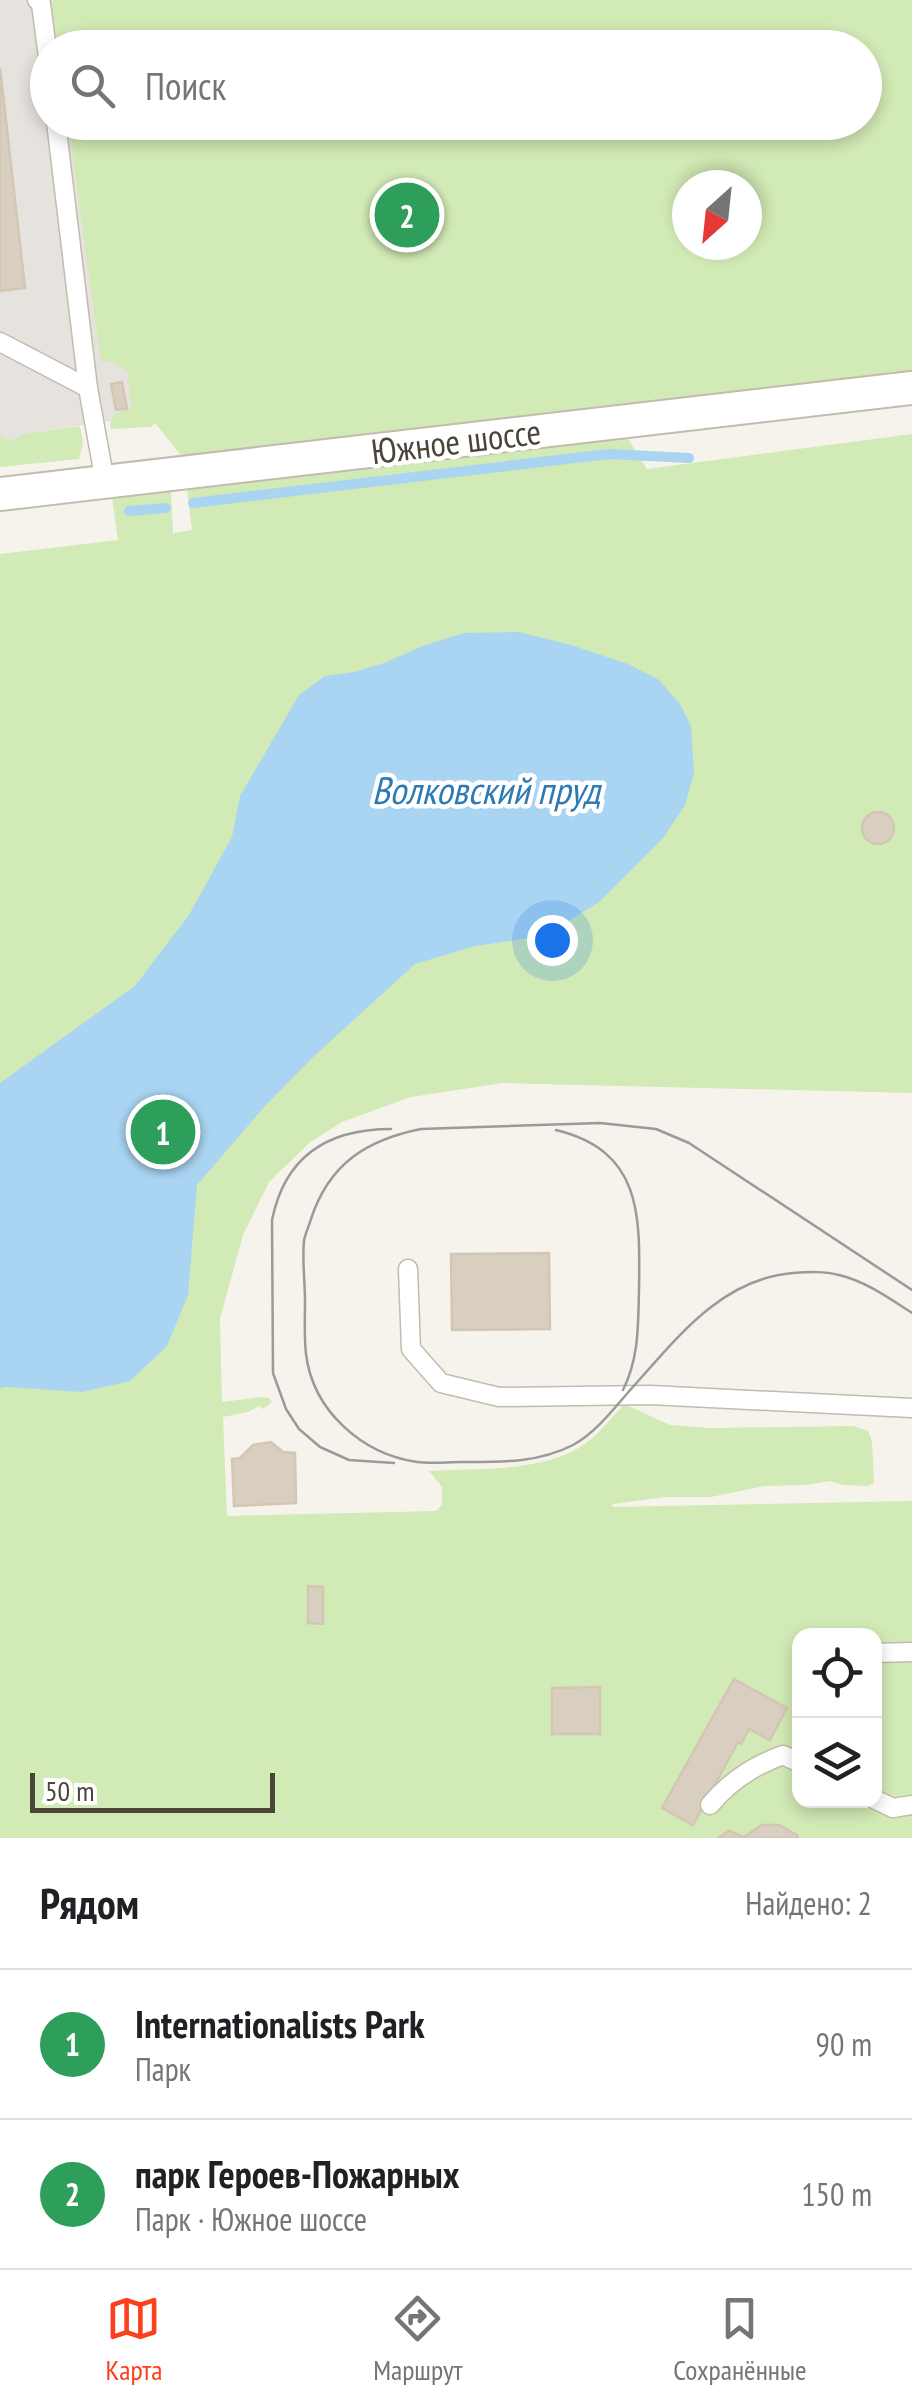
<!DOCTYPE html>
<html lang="ru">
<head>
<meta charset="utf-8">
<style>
	body { margin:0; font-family:"PT Sans Narrow",sans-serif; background:#f6f6f6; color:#202124 }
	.controls { position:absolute; right:30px; bottom:30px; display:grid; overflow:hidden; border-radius:20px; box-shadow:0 5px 15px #0003 }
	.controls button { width:90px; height:90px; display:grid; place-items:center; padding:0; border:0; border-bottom:2px solid #e0e0e0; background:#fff; color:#202124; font:50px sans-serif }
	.compass { position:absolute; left:672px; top:170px; width:90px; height:90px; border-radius:50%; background:#fff; box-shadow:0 5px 15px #0003; rotate:207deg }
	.scale { position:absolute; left:30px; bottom:25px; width:245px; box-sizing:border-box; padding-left:10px; border:5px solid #4b4439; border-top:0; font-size:28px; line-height:35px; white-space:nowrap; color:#4b4439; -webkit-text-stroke:8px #fff; paint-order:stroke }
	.you { position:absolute; left:552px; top:940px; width:35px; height:35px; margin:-25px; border:8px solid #fff; border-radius:50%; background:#1a73e8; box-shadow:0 0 0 15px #1a73e833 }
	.badge { display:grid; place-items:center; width:65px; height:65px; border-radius:50%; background:#fc3f1d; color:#fff; font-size:32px; font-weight:700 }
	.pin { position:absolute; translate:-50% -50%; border:5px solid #fff; box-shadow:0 2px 10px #0006 }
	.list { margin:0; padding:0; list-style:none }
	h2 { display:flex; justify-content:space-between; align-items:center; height:130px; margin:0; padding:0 40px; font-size:42px }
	h2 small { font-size:32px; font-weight:400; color:#757577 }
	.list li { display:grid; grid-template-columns:65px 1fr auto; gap:30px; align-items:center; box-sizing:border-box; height:150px; padding:0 40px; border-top:2px solid #e0e0e0 }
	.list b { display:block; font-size:38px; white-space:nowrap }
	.list p { margin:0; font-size:32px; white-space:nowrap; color:#757577 }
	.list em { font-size:32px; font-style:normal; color:#757577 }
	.icon { flex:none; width:55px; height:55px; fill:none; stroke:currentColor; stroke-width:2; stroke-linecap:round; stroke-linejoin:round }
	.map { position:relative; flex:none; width:912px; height:1838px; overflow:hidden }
	.search { position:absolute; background:#fff; box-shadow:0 5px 15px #0003; left:30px; right:30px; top:30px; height:110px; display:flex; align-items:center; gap:25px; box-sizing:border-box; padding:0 35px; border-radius:55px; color:#757577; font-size:38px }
	.sheet { height:430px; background:#fff }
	nav { display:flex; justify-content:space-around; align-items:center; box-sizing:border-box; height:140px; border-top:2px solid #e0e0e0; background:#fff; font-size:28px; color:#757577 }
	nav a { display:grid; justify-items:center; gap:5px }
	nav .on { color:#fc3f1d }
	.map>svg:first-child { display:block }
	.industrial { fill:#e6e2dd }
	.green { fill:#d2eab5; fill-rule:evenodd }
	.water { fill:#a9d4f2 }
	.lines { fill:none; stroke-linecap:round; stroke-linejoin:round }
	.stream { stroke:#a9d4f2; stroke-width:10 }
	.building { fill:#d8cfc1; stroke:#d3c7b4; stroke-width:2.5 }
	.lane-casing { stroke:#c2bbae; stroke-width:21 }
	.street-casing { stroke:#c2bbae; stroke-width:36 }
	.lane { stroke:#fff; stroke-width:18 }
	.street { stroke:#fff; stroke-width:32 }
	.tram { stroke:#9a9a9a; stroke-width:2.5 }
	.labels { text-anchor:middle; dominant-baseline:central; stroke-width:9; stroke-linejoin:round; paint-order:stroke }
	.street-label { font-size:35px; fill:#4b4439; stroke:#fff }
	.water-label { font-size:38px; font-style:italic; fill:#2e7ab2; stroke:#fff }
</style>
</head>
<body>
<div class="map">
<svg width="912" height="1838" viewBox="0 0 912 1838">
	<rect width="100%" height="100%" fill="#f6f3ec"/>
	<!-- industrial -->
	<polygon class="industrial" points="0,0 104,0 109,47 48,48 48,122 117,123 148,415 23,434 12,442 0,435"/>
	<!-- green -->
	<g class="green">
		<path d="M 51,0 L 912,0 L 912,372 L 186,455 L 180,454 L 155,423 L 151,427 L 111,429 L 110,423 L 116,413 L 131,409 L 128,372 L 110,361 L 101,362 L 68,123 L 864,122 L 864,48 L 58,47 ZM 687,185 L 747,185 L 747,245 L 687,245 Z"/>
		<polygon points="80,426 83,444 79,459 0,467 0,435 12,441 23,434"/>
		<path d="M 912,434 L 912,1093 L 502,1083 L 411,1097 L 342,1122 L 309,1143 L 269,1182 L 243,1235 L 220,1319 L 222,1402 L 263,1397 L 269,1398 L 272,1402 L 263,1409 L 259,1406 L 248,1412 L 223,1417 L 227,1516 L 436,1511 L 442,1505 L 442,1487 L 429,1471 C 475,1468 529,1472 571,1452 C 593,1442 608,1422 624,1404 L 670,1425 L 711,1428 L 853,1426 L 868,1431 L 872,1441 L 874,1483 L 868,1486 L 843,1485 L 830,1481 L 806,1485 L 764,1486 L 711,1497 L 665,1497 L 613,1504 L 612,1507 L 912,1501 L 912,1838 L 0,1838 L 0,554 L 118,540 L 112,498 L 171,492 L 173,533 L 192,530 L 187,490 L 627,437 L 647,469 ZM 800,1636 L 874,1636 L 874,1800 L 800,1800 Z"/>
	</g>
	<!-- water -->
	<polygon class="water" points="519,632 571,645 628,664 659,680 680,704 691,726 694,773 685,805 664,837 599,902 544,936 475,946 415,964 312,1058 265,1106 197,1185 188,1295 167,1346 130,1381 82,1392 7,1387 0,1388 0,1083 135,986 189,915 232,837 240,796 299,695 325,676 354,672 384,663 423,646 464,633"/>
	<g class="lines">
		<!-- stream -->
		<g class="stream">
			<polyline points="193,503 609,454 689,458"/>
			<polyline points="129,511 166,508"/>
		</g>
	</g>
	<!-- building -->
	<g class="building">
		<polygon points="0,68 25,288 0,291"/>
		<polygon points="122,382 127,409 116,410 111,384"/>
		<circle cx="878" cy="828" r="16"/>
		<polygon points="549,1253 550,1329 452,1330 451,1254"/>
		<polygon points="271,1442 283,1452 295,1453 296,1503 234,1506 232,1459 240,1458 253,1445"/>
		<polygon points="308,1586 323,1587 323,1624 308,1623"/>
		<polygon points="734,1679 787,1708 770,1740 749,1729 741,1744 738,1742 693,1825 662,1808"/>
		<polygon points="600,1687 600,1734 552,1734 552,1688"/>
		<polygon points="762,1825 779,1825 797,1835 798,1838 718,1838 729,1831 744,1837"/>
	</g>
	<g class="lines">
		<!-- lane casing -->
		<g class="lane-casing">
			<g id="lane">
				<polyline points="37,0 41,4 48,57"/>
				<polyline points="56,122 88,388"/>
				<polyline points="0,342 88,388 105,482"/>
				<polyline points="408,1269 411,1349 441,1383 499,1397 650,1395 912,1408"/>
				<polyline points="875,1653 912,1652"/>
				<polyline points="874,1799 893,1808 912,1805"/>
				<path d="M 710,1805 C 729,1782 755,1765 783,1755 L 800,1763"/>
			</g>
		</g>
		<!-- street casing -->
		<g class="street-casing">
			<polyline id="street" points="0,494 912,388"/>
		</g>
		<!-- lane -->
		<use href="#lane" class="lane"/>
		<!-- street -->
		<use href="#street" class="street"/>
		<!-- tram -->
		<g class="tram">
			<path d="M 391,1129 C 327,1129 285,1156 272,1220 L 273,1373 L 286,1409 L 299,1429 L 320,1447 L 349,1460 L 394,1463"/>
			<path d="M 556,1130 C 643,1151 640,1217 639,1291 C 638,1326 639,1358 623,1390"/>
			<path d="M 912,1290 L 689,1143 L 656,1129 L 600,1123 L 421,1129 C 366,1140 329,1164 311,1219 C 309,1226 305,1234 304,1241 C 302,1260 305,1282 305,1301 C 305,1319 304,1337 306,1354 C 313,1411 362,1454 417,1462 C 432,1464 447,1462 462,1462 C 501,1462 538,1463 573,1445 C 596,1433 615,1407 632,1388 C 677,1338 721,1279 793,1273 C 808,1272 824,1271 839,1275 C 865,1281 889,1298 912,1313"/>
		</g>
	</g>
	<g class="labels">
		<!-- street labels -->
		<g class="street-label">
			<text transform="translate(456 441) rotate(-7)">Южное шоссе</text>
		</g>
		<!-- water labels -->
		<g class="water-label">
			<text x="486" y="789">Волковский пруд</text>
		</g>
	</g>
</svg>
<div class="controls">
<button><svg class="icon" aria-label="locate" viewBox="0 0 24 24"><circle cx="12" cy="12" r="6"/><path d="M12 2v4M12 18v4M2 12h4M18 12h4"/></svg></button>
<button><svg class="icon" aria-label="layers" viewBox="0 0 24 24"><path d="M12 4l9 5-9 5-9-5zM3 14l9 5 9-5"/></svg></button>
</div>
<svg class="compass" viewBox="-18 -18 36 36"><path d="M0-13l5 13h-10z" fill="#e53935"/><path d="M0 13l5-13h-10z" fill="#757577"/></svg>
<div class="scale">50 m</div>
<div class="you"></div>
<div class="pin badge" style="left:163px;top:1132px;background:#2e9e5b">1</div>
<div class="pin badge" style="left:407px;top:215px;background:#2e9e5b">2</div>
<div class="search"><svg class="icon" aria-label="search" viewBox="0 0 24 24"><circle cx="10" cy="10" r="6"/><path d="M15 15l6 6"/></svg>Поиск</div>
</div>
<section class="sheet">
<h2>Рядом<small>Найдено: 2</small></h2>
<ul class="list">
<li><span class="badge" style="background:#2e9e5b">1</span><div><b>Internationalists Park</b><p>Парк</p></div><em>90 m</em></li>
<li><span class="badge" style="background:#2e9e5b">2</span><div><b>парк Героев-Пожарных</b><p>Парк · Южное шоссе</p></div><em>150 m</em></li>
</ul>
</section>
<nav>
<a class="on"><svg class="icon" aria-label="map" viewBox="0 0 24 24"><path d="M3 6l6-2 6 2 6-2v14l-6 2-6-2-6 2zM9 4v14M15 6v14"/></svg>Карта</a>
<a><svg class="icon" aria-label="directions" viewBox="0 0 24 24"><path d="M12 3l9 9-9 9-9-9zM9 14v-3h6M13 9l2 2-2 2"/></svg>Маршрут</a>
<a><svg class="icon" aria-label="saved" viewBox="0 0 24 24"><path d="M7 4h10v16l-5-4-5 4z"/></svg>Сохранённые</a>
</nav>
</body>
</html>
